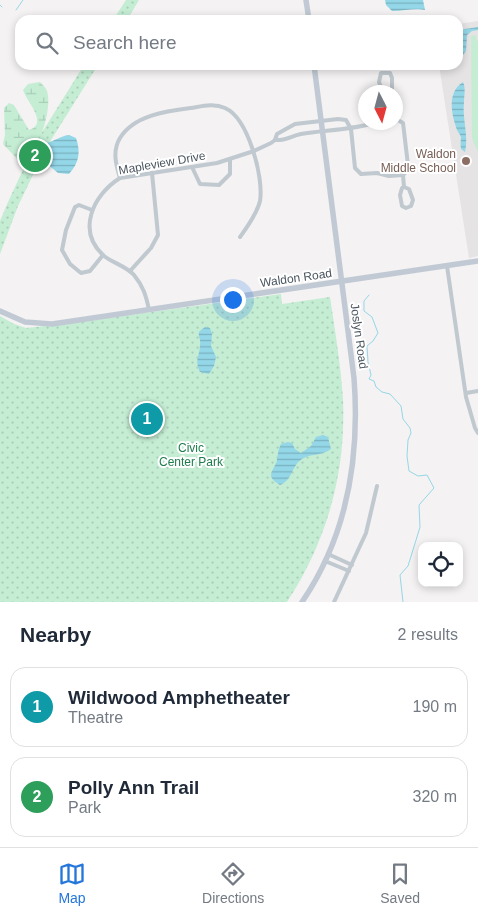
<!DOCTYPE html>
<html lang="en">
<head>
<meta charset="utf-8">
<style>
	body { margin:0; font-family:Helvetica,sans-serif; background:#f2f2f3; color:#1f2937 }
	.controls { position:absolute; right:15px; bottom:15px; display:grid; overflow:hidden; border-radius:10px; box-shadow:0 2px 8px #0003 }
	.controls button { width:45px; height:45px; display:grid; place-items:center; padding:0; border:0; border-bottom:1px solid #e0e1e3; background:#fff; color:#1f2937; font:25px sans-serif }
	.compass { position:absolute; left:358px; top:85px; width:45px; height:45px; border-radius:50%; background:#fff; box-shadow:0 2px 8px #0003; rotate:174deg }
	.you { position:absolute; left:232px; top:299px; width:18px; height:18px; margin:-12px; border:4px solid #fff; border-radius:50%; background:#1a73e8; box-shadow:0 0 0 8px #1a73e833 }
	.badge { display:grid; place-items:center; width:32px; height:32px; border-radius:50%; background:#2576db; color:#fff; font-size:16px; font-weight:700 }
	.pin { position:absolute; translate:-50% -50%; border:2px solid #fff; box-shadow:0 1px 5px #0006 }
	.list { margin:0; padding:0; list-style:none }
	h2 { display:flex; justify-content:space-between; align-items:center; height:65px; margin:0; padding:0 20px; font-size:21px }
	h2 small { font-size:16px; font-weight:400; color:#747a83 }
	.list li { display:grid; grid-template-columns:32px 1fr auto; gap:15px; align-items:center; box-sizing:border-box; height:80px; margin:0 10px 10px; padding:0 10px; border:1px solid #e0e1e3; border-radius:15px }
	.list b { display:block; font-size:19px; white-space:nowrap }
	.list p { margin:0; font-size:16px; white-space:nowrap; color:#747a83 }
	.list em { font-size:16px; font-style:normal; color:#747a83 }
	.icon { flex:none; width:28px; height:28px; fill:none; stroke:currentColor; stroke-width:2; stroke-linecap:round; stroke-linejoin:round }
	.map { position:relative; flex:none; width:478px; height:602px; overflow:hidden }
	.search { position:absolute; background:#fff; box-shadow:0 2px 8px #0003; left:15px; right:15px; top:15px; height:55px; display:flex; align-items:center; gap:12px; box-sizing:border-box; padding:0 18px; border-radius:15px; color:#747a83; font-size:19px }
	.sheet { height:245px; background:#fff }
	nav { display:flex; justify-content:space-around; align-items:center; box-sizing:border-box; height:70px; border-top:1px solid #e0e1e3; background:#fff; font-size:14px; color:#747a83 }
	nav a { display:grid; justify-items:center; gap:2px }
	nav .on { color:#2576db }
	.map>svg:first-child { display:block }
	.education { fill:#e5e3e3 }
	.green { fill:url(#green-dots) }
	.wetland { fill:url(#wetland-marsh) }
	.pitch { fill:#c4edd4 }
	.water { fill:url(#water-rules) }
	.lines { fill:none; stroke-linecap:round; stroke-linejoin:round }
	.stream { stroke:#94d7e8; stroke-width:1 }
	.street { stroke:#c0c9cf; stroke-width:4 }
	.secondary { stroke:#c1cad4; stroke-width:5.5 }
	.education-dot { fill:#8d6e63; stroke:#fff; stroke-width:2 }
	.labels { text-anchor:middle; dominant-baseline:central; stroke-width:4; stroke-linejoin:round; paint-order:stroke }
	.education-label { font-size:12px; fill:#785e54; stroke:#fff; text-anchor:end }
	.street-label { font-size:12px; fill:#4a555e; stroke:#fff }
	.park-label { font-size:12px; fill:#1e7d4c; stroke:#fff }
</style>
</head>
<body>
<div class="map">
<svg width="478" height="602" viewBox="0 0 478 602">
	<defs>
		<pattern id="green-dots" width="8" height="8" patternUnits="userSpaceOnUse" patternTransform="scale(1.25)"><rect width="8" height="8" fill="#c4edd4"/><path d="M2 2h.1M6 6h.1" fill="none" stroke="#aacdb8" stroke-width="1.8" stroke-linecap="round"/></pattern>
		<pattern id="wetland-marsh" width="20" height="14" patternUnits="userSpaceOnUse" patternTransform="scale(1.25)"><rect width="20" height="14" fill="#c4edd4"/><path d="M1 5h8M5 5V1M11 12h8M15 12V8" fill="none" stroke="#aacdb8"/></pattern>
		<pattern id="water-rules" width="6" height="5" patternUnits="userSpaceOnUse" patternTransform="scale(1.25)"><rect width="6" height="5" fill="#94d7e8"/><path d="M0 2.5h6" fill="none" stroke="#7bb1bf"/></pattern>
	</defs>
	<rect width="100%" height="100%" fill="#f4f2f2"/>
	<!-- education -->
	<polygon class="education" points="478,21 478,256 469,258 439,65 458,65 458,24"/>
	<!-- green -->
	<g class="green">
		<polygon points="126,0 139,0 127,20 113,20"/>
		<polygon points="84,65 98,65 46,148 18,206 0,254 0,221 8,202 36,142"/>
		<path d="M 281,294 L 282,304 L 330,297 C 335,331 341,366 343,400 C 346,473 327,541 287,602 L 0,602 L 0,316 L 14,324 L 26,328 L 73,323 Z"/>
	</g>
	<!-- wetland -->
	<path class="wetland" d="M 40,82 C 42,84 46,88 47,91 C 53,109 38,156 20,162 L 3,144 L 5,135 L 4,108 L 9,103 L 14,105 L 29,130 C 49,124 27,102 23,90 L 28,84 Z"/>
	<!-- pitch -->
	<polygon class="pitch" points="476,35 477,42 478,40 478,152 473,141 472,136 471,36"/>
	<!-- water -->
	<g class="water">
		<path d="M 385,0 L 423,0 L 425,10 C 416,8 404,11 392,11 L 386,5 Z"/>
		<polygon points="478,27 478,30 472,31 467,35 466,51 463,55 458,47 458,30"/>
		<path d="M 463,82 C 466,89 464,95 464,102 C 462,119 469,136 465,152 L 461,149 C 460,144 461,140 461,137 C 460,134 458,132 457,130 C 452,115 446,93 463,82 Z"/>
		<path d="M 69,135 L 76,138 C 81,152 79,163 69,174 L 58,173 L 40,158 L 47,143 C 55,141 60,136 69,135 Z"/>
		<path d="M 205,327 L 210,328 L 212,334 L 211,346 L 216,357 L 214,366 L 209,374 L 200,372 C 194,359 200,357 200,344 C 201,340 198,336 199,332 C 200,330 203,329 205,327 Z"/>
		<path d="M 323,435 L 328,437 L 331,449 C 320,457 311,453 302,459 C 291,466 293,480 280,485 C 276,482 272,480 271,476 C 271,471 276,465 277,460 C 278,454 278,450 281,444 L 288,442 L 292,443 L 295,449 L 301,453 L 311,446 L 316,437 Z"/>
	</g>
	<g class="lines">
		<!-- stream -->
		<g class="stream">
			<polyline points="0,5 2,7"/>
			<polyline points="16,10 23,0"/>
			<polyline points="369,295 364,301 364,311 372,317 378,333 373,341 367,346 368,362 371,375 369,379 374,381 376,387 382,392 390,394 401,406 403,419 410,428 411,433 408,440 407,456 409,471 418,476 427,475 434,488 419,505 420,527 417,537 408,566 400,575 403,602"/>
		</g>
		<!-- street -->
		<g class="street">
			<polyline points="387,92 392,89 392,78 390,73 381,73 379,82 382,90 387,92"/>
			<polyline points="396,119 403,123 408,165 407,171 403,175 404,187 402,188 400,195 402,206 406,208 411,206 413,200 409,189 404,187"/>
			<polyline points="351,129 355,168 361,174 377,173 389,176 403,175"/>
			<path d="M 275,140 C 285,141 291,136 301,134 C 326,130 353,130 378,122"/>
			<polyline points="192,167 200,184 219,185 230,174 230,160"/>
			<path d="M 120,178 C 116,165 112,151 120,138 C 134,115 167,111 191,108 C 203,106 214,103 225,108 C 248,118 264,177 260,201 C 257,214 247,227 240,237"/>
			<polyline points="92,210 79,205 75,207 66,230 62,250 70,264 81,273 90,271 103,255"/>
			<polyline points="447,266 466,397 475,428 478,433"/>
			<polyline points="130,271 151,248 158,235 152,173"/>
			<path d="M 149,310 C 146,295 143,286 134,275 C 126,266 113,263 104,256 C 76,231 93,195 120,178 L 217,163 L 254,151 L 271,143 L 275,140 L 277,134 L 295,124 L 338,119 L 346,120 L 351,129"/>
			<polyline points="466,393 478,391"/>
			<polyline points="328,554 352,565"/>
			<polyline points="325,561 349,571"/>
			<polyline points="334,602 366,533 377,486"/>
		</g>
		<!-- secondary -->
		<g class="secondary">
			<polyline points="306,0 309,20"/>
			<polyline points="0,311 25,322 52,324 478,261"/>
			<path d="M 302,602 C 347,536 360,457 354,378 L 314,65"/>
		</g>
	</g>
	<!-- markers -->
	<circle class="education-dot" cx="466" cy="161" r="5"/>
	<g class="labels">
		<!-- education labels -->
		<g class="education-label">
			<text x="456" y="154">Waldon<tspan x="456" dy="14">Middle School</tspan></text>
		</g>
		<!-- street labels -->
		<g class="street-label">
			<text transform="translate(162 163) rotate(-10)">Mapleview Drive</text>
			<text transform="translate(296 278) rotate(-8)">Waldon Road</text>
			<text transform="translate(359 336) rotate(82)">Joslyn Road</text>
		</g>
		<!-- park labels -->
		<g class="park-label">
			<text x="191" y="448">Civic<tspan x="191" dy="14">Center Park</tspan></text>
		</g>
	</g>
</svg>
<div class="controls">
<button><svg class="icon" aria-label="locate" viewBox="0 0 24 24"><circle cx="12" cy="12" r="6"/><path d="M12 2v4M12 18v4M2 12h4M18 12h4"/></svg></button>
</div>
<svg class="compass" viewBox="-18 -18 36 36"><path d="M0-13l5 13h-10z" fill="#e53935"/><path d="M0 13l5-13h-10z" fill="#747a83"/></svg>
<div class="you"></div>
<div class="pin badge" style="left:147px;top:419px;background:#0f9aa8">1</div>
<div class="pin badge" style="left:35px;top:156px;background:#2e9e5b">2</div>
<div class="search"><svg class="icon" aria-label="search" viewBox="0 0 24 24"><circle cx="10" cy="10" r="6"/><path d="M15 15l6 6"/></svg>Search here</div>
</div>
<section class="sheet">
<h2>Nearby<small>2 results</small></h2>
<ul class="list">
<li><span class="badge" style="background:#0f9aa8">1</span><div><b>Wildwood Amphetheater</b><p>Theatre</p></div><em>190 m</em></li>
<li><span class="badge" style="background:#2e9e5b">2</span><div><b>Polly Ann Trail</b><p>Park</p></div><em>320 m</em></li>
</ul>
</section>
<nav>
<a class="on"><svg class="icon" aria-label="map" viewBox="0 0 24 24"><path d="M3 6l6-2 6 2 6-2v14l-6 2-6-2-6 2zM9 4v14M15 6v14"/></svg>Map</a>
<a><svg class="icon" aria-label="directions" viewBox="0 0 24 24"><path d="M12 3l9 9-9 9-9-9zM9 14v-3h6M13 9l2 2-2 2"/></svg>Directions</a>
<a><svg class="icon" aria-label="saved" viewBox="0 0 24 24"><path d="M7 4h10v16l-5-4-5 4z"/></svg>Saved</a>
</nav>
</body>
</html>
